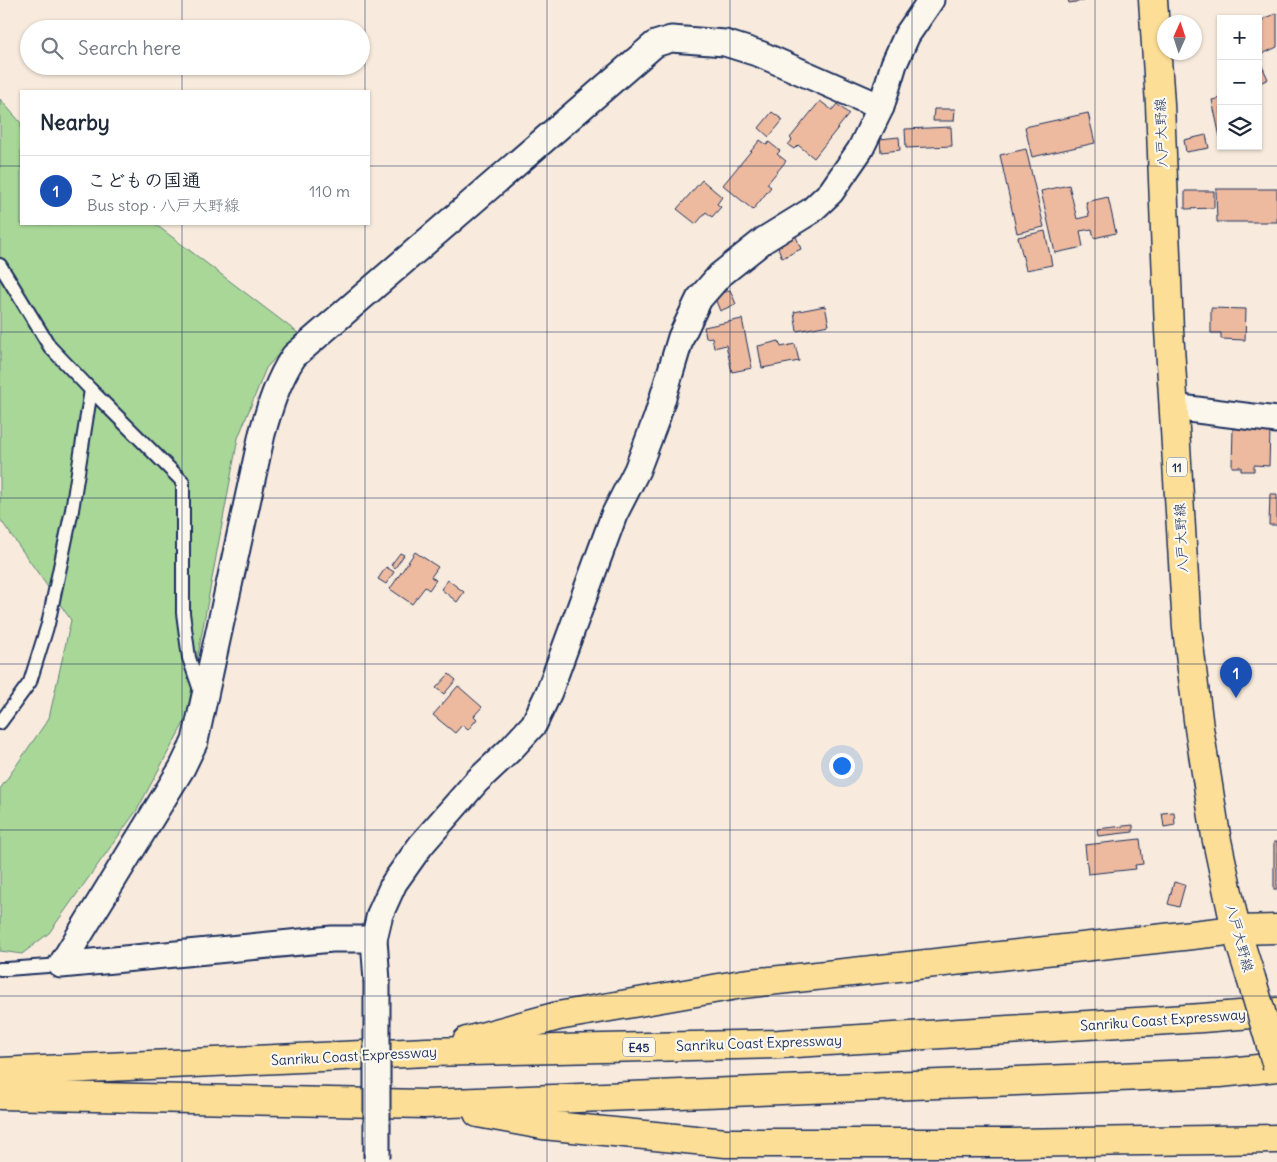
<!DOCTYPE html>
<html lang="en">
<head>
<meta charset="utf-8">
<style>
	body { margin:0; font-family:Delius,"Klee One",sans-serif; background:#f2f2f3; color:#1f2937 }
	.controls { position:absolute; right:15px; top:15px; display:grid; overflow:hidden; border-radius:0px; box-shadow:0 1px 4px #0004 }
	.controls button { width:45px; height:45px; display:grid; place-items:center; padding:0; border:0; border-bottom:1px solid #e0e1e3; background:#fff; color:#1f2937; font:25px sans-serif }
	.compass { position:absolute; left:1157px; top:15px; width:45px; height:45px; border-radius:50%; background:#fff; box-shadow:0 1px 4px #0004; rotate:3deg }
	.you { position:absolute; left:841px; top:765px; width:18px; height:18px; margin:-12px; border:4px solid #fff; border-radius:50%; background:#1a73e8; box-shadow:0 0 0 8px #1a73e833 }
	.badge { display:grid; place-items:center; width:32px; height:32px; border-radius:50%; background:#1f6fb2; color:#fff; font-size:16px; font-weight:700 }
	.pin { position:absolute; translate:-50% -41px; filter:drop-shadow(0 1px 2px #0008) }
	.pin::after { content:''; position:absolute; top:26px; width:18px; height:15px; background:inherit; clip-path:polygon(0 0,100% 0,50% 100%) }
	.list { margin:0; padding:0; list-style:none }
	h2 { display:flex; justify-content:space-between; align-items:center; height:65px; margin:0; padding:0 20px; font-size:21px }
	h2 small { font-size:16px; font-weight:400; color:#747a83 }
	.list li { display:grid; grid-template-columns:32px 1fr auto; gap:15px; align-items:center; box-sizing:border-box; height:70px; padding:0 20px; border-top:1px solid #e0e1e3 }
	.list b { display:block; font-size:19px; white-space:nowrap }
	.list p { margin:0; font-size:16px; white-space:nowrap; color:#747a83 }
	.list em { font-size:16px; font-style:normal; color:#747a83 }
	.icon { flex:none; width:28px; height:28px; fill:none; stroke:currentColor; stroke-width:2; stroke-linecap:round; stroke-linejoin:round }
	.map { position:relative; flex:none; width:1277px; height:1162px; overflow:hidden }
	.search { position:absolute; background:#fff; box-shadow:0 1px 4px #0004; left:20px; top:20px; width:350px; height:55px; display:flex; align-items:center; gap:12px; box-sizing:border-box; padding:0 18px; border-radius:28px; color:#747a83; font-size:19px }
	.panel { position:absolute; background:#fff; box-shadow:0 1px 4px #0004; left:20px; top:90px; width:350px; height:135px; border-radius:0px }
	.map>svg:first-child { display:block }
	.green { fill:#a8d797; stroke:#62837a }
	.building { fill:#edba9f; stroke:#1b2f5e }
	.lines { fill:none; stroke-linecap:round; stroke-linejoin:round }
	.lane-casing { stroke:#1b2f5e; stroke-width:16 }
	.street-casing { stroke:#1b2f5e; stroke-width:29 }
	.primary-casing { stroke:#1b2f5e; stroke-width:31 }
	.highway-casing { stroke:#1b2f5e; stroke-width:31 }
	.lane { stroke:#fbf7ec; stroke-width:12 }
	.street { stroke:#fbf7ec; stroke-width:25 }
	.primary { stroke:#fcde96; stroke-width:28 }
	.highway { stroke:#fcde96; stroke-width:28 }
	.street-bridge-casing { stroke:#1b2f5e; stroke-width:29; stroke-linecap:butt }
	.primary-bridge-casing { stroke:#1b2f5e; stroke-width:31; stroke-linecap:butt }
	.street-bridge { stroke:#fbf7ec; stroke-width:25 }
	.primary-bridge { stroke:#fcde96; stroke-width:28 }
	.grid { fill:none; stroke:#1b2f5e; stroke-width:1; stroke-opacity:0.55 }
	.labels { text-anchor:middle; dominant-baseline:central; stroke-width:4.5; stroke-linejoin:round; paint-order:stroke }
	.shield { fill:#fbf7ec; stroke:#5e6b89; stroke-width:1 }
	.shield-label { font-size:12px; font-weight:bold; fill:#1b2f5e }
	.street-label { font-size:14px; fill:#1b2f5e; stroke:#fbf7ec }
</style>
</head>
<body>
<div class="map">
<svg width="1277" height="1162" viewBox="0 0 1277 1162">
	<rect width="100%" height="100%" fill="#f8ebdd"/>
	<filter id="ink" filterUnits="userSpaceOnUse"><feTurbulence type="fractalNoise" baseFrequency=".02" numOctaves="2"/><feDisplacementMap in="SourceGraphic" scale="10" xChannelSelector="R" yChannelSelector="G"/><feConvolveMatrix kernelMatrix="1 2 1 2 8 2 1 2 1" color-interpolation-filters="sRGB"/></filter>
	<g filter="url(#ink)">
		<!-- green -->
		<polygon class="green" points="0,99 21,123 21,224 155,224 298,333 266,368 238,438 186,719 137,810 49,933 22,954 0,951 0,789 49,718 71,620 0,519"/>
		<!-- building -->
		<g class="building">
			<polygon points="1068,0 1083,0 1083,1 1069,3"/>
			<polygon points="1277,13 1277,47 1258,56 1258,22"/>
			<polygon points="1261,64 1268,79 1258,84 1258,65"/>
			<polygon points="1221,98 1221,137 1220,137 1212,100"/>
			<polygon points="820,101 832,110 837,104 849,114 814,158 798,145 794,149 788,145 792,140 790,138"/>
			<polygon points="934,109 955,109 954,121 933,121"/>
			<polygon points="772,112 783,120 769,137 759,128"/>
			<polygon points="1088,113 1095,143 1032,157 1025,127"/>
			<polygon points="951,127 952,146 906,148 905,129"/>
			<polygon points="1206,135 1209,148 1186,152 1184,140"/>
			<polygon points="899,137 900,150 881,152 880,139"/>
			<polygon points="760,140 767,145 769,142 780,151 777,154 786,161 767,184 771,187 753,210 723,185"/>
			<polygon points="1026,149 1044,227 1017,233 1000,155"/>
			<polygon points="702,180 722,197 717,204 721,207 712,217 706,212 696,224 677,209"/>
			<polygon points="1069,185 1077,219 1089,216 1086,202 1108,197 1116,233 1094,238 1092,229 1080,231 1083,247 1055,253 1041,191"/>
			<polygon points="1216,189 1277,189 1277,222 1217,222"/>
			<polygon points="1185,191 1214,191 1214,208 1185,209"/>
			<polygon points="1045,231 1052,265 1026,270 1018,237"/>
			<polygon points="795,234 801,249 782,258 776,242"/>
			<polygon points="730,290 736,304 720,311 714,296"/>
			<polygon points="825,306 829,325 797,331 794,312"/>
			<polygon points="1211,308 1246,309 1245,340 1221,339 1221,333 1211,333"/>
			<polygon points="742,319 752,368 732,372 726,345 714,348 712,337 706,338 704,327"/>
			<polygon points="779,341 781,347 795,344 799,361 762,368 758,346"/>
			<polygon points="1233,428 1270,430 1269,466 1254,465 1254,471 1241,471 1241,467 1232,467"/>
			<polygon points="1270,494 1277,494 1277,525 1269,525"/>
			<polygon points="415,552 438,567 431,577 436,580 429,590 425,587 412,604 390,589"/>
			<polygon points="400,553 404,555 395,568 391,565"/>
			<polygon points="386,567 394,572 386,584 378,579"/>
			<polygon points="448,580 464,592 457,602 441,589"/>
			<polygon points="449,674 456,680 444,694 436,688"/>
			<polygon points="458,686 482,707 474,716 477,719 468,730 462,725 455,733 433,715"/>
			<polygon points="1174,812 1175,825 1164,827 1162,813"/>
			<polygon points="1133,825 1133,832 1098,836 1097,829"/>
			<polygon points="1140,839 1143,864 1135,865 1136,869 1088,874 1085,845"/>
			<rect x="1274" y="842" width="3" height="47"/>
			<polygon points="1174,882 1185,885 1179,907 1168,904"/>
		</g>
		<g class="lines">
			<!-- lane casing -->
			<g class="lane-casing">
				<g id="lane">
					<polyline points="0,265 50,347 91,390 183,482 183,613 189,658 201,693"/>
					<polyline points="0,723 30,682 48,624 72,510 91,390"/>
					<polyline points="0,969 7,969 61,965"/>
				</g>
			</g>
			<!-- street casing -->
			<g class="street-casing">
				<g id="street">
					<polyline points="1173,407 1277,420"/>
					<path d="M 374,939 L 332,939 L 61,965 L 182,768 L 195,741 L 262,434 C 270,406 278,380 294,356 L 655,44 L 671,39 L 725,43 L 760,54 L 881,107"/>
					<polyline points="377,981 374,939 380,914 394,883 421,845 476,782 511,749 534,724 549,692 614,515 637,470 657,417 681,337 699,299 720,275 764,240 811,211 831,192 860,150 881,107 894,64 907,35 931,0"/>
				</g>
			</g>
			<!-- primary casing -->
			<g class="primary-casing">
				<polyline id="primary" points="1153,0 1160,104 1169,330 1187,628 1199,728 1216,836 1236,930 1251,978"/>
			</g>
			<!-- highway casing -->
			<g class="highway-casing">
				<g id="highway">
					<polyline points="467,1041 558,1016 742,984 1192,935 1236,930 1277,929"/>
					<polyline points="0,1072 427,1052 779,1044 1202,1018 1277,1012"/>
					<polyline points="0,1095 425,1104 1220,1073 1277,1067"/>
					<polyline points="478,1113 543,1125 726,1143 1010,1143 1277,1139"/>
				</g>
			</g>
			<!-- lane -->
			<use href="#lane" class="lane"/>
			<!-- street -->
			<use href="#street" class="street"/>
			<!-- primary -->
			<use href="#primary" class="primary"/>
			<!-- highway -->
			<use href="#highway" class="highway"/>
			<!-- street-bridge casing -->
			<g class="street-bridge-casing">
				<polyline id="street-bridge" points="377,1158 377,981"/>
			</g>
			<!-- primary-bridge casing -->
			<g class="primary-bridge-casing">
				<polyline id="primary-bridge" points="1251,978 1277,1066"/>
			</g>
			<!-- street-bridge -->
			<use href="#street-bridge" class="street-bridge"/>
			<!-- primary-bridge -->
			<use href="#primary-bridge" class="primary-bridge"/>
		</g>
	</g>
	<!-- grid -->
	<path class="grid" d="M 182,0 L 182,29M 365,0 L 365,91M 547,0 L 547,1162M 730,0 L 730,1162M 912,0 L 912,1162M 1095,0 L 1095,1162M 182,66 L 182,91M 0,166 L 21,166M 369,166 L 1277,166M 182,224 L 182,1162M 365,224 L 365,1162M 0,332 L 1277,332M 0,498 L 1277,498M 0,664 L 1277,664M 0,830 L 1277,830M 0,996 L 1277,996"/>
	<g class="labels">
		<!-- shield labels -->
		<g class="shield">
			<rect x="1167" y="457.5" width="20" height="19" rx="4"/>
			<rect x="623" y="1037.5" width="32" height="19" rx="4"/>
		</g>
		<g class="shield-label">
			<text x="1177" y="467">11</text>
			<text x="639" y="1047">E45</text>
		</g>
		<!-- street labels -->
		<g class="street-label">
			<text transform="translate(1161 133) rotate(-92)">八戸大野線</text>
			<text transform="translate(1181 538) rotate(-93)">八戸大野線</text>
			<text transform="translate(1240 938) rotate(75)">八戸大野線</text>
			<text transform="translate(1163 1020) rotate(-4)">Sanriku Coast Expressway</text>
			<text transform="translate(759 1043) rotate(-2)">Sanriku Coast Expressway</text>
			<text transform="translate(354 1056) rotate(-3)">Sanriku Coast Expressway</text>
		</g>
	</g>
</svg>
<div class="controls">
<button>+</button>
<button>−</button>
<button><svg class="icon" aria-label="layers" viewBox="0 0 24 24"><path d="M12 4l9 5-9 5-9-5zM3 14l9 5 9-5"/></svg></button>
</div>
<svg class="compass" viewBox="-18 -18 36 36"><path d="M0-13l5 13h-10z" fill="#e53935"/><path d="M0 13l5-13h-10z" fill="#747a83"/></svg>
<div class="you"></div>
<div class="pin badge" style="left:1236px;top:698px;background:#1a4fb4">1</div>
<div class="search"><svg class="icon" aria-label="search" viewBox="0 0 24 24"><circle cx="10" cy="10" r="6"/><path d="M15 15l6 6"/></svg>Search here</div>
<section class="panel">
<h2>Nearby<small></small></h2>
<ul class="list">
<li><span class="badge" style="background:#1a4fb4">1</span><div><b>こどもの国通</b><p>Bus stop · 八戸大野線</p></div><em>110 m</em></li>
</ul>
</section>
</div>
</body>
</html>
